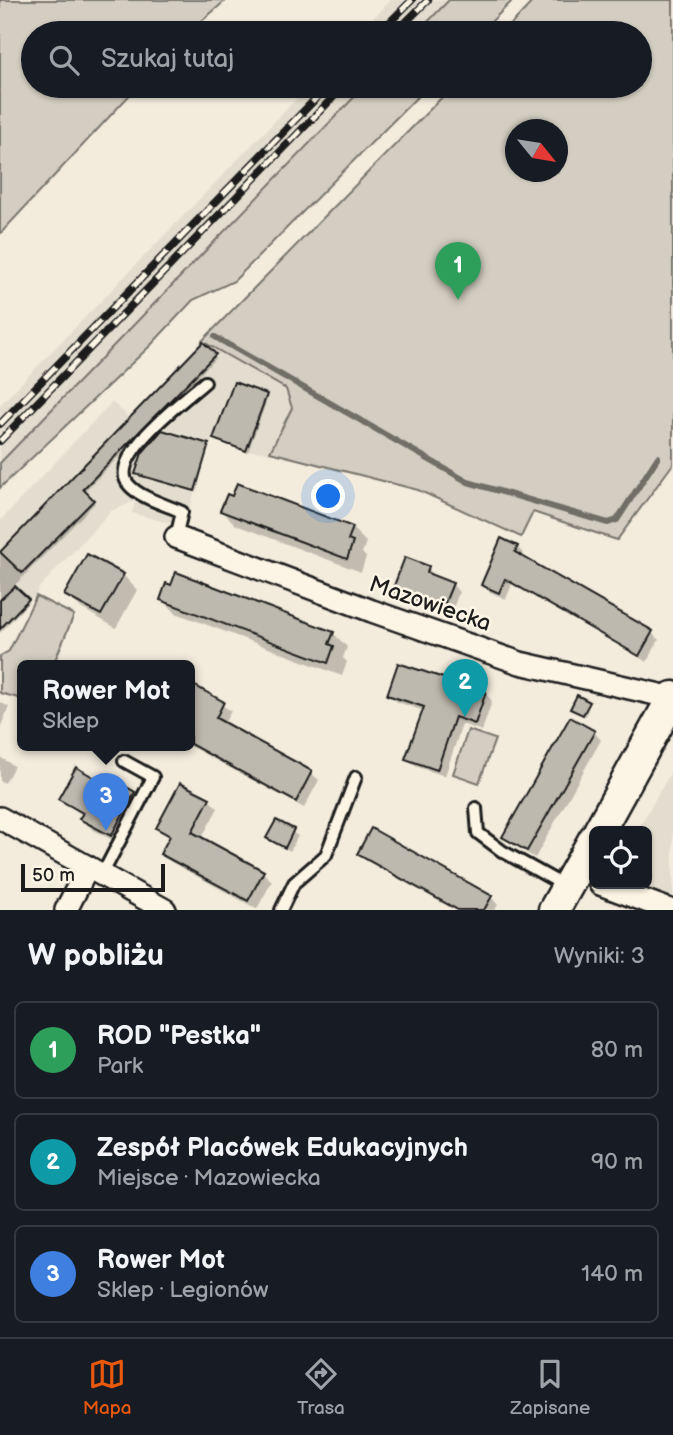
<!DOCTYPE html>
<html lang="pl">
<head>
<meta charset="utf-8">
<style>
	body { margin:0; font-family:"Balsamiq Sans",sans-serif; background:#20242c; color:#f1f3f6 }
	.controls { position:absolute; right:21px; bottom:21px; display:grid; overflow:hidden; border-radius:10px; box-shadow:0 2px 5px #0004 }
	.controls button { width:63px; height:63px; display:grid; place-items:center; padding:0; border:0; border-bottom:2px solid #363941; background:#171b24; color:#f1f3f6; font:35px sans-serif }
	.compass { position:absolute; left:505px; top:119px; width:63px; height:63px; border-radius:50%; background:#171b24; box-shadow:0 2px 5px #0004; rotate:120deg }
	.scale { position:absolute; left:21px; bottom:18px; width:144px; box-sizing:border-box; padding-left:7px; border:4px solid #1c1c1c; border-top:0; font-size:19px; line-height:24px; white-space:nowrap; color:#1c1c1c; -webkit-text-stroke:5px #fcf5e5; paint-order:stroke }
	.you { position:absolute; left:329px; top:497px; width:24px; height:24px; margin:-18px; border:5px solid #fff; border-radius:50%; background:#1a73e8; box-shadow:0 0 0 10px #1a73e833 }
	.badge { display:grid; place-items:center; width:46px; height:46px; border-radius:50%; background:#ea580c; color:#fff; font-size:23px; font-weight:700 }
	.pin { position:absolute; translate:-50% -58px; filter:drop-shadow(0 2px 4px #0008) }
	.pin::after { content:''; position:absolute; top:37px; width:24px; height:21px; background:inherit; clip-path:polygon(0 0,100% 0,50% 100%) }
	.popup { position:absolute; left:17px; top:660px; width:178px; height:91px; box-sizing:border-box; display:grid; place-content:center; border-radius:10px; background:#171b24; filter:drop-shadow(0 2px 5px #0005); font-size:23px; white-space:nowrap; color:#9ea1a6 }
	.popup b { font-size:26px; color:#f1f3f6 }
	.popup::after { content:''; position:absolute; left:50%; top:100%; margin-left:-14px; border:14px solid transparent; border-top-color:#171b24 }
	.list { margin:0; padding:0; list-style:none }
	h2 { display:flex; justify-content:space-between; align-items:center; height:91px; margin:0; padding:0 28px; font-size:30px }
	h2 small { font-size:23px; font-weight:400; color:#9ea1a6 }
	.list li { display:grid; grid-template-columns:46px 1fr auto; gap:21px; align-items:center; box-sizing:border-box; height:98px; margin:0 14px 14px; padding:0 14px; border:2px solid #363941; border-radius:10px }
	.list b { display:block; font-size:26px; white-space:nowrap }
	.list p { margin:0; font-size:23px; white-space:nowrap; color:#9ea1a6 }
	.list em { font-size:23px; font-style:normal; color:#9ea1a6 }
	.icon { flex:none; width:38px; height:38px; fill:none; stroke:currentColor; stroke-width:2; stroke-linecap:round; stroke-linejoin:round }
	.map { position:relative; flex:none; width:673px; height:910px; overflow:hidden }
	.search { position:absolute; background:#171b24; box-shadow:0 2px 5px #0004; left:21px; right:21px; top:21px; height:77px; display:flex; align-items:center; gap:18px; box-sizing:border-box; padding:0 24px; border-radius:38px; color:#9ea1a6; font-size:26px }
	.sheet { height:427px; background:#171b24 }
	nav { display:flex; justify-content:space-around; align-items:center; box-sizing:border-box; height:98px; border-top:2px solid #363941; background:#171b24; font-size:19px; color:#9ea1a6 }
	nav a { display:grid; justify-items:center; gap:4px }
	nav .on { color:#ea580c }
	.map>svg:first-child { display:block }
	.built { fill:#e3ddcf }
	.green { fill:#d3cec1; stroke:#78756e; stroke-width:2; fill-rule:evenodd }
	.shadow { fill:#0003 }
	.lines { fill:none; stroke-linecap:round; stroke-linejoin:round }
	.stream { stroke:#716e68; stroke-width:6 }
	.building { fill:#beb9ae; stroke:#1c1c1c; stroke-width:2 }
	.lane-casing { stroke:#1c1c1c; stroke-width:16 }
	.street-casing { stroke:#1c1c1c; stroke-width:26 }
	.secondary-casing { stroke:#1c1c1c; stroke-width:35 }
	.lane { stroke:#fcf5e5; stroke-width:10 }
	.street { stroke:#fcf5e5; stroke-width:21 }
	.secondary { stroke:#fcf5e5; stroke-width:30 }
	.rail-casing { stroke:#1c1c1c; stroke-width:8 }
	.rail { stroke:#fcf5e5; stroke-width:5; stroke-dasharray:16; stroke-linecap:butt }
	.labels { text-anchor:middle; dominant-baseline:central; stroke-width:5; stroke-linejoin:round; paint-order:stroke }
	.street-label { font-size:23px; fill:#1c1c1c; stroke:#fcf5e5 }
</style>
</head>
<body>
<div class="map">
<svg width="673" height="910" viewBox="0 0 673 910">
	<rect width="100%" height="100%" fill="#f3ecdd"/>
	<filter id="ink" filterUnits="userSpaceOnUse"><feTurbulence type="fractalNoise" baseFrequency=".0143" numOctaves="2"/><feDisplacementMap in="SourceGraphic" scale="14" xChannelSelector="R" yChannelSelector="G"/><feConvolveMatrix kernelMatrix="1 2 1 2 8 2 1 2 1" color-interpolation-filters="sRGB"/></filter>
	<g filter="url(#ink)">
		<!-- built -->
		<g class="built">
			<polygon points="391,0 449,0 417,33 359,33"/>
			<polygon points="309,86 365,86 0,463 0,405"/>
			<polygon points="202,341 286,389 292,408 270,452 246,451 214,439 209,444 184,527 132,513 135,501 111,511 38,589 36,596 29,599 0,630 0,521 112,402 130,418"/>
			<polygon points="673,768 673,906 613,884 647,884 647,831 637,831"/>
		</g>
		<!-- green -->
		<g class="green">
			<polygon points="0,0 226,0 188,33 33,33 33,86 138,86 0,234"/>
			<polygon points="449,0 513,0 480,33 417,33"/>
			<path d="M 534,0 L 673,0 L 673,464 L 617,540 L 533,512 L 521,537 L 418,490 L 270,452 L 292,408 L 286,389 L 202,341 L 453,86 L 640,86 L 640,33 L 503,33 ZM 516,130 L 558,130 L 558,172 L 516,172 Z"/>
			<polygon points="365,86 428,86 234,281 193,300 151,345 0,488 0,463"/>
			<polygon points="36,596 74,615 53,665 22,665 22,699 0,693 0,656 9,651"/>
			<polygon points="468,730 495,739 479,783 453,774"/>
		</g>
		<!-- shadow -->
		<g class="shadow">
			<polygon points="203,344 216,358 84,492 95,503 13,587 29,602 0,633 0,554"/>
			<polygon points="266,395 268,397 248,452 217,440"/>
			<polygon points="208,446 197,492 139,475"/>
			<polygon points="222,511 352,528 366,542 362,553 366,557 361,572 236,525"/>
			<polygon points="517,547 524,554 522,558 652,633 659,640 647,662 512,584 506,599 490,592 483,585"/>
			<polygon points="428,568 435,578 452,584 459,592 450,617 402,598 394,591"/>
			<polygon points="123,575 137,590 116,628 81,608 67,594"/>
			<polygon points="162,599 333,633 347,647 343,658 347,662 342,676 176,613"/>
			<polygon points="190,685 231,711 224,724 311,773 319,780 304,808 188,745"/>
			<polygon points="485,693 492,701 482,731 462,724 445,776 415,766 407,758 424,711 397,702 389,694"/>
			<polygon points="0,702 9,707 0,728"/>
			<polygon points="589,703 586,716 574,710"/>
			<polygon points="594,732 601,740 535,858 512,844 505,837"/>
			<polygon points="0,757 14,766 5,783 0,781"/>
			<polygon points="100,783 134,793 145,804 122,845 92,829 82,819 83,816 60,799"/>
			<polygon points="181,785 209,800 218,808 201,839 263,873 272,881 257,909 171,862 162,854 171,838 158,828"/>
			<polygon points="277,822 298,836 290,851 269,838"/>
			<polygon points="359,853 491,897 498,905 495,910 455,910 367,861"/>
		</g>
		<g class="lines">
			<!-- stream -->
			<polyline class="stream" points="215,337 468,482 608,523 617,520 658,457"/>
		</g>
		<!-- building -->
		<g class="building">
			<polygon points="203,342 216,354 83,489 94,500 22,573 0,552"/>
			<polygon points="234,382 267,394 246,451 213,439"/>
			<polygon points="162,430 209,444 195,491 135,474 142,453"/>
			<polygon points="237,483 353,527 348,540 353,542 347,559 220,511 227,494 232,496"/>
			<polygon points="501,538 518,546 515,552 653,631 639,656 505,579 499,593 481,585"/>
			<polygon points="87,554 124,574 101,615 64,595"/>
			<polygon points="405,557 429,566 427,573 453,583 442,610 392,591"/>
			<polygon points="176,572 334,632 329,644 334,646 328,663 160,600 166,583 171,585"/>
			<polygon points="15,586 29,599 0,629 0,600"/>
			<polygon points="398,663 486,692 475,724 455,717 437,770 405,759 424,707 387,695"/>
			<polygon points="190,683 224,702 216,718 312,771 296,802 190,744"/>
			<polygon points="577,695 590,702 583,715 570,709"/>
			<polygon points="570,717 595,731 527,851 502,837"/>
			<polygon points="76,767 100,781 104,774 135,792 111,836 79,819 83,813 58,799"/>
			<polygon points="180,783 210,798 192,832 264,871 248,901 160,854 170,836 156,828"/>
			<polygon points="276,820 294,829 285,848 266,838"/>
			<polygon points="371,828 492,896 484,910 458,910 357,854"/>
		</g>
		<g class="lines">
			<!-- lane casing -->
			<g class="lane-casing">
				<g id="lane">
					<path d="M 176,537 L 182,512 C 167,505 140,498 129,485 C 105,458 186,399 205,382"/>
					<polyline points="476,808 478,833 502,851 565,886"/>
					<polyline points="102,875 153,777 124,761"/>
					<polyline points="281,910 294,883 326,855 356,777"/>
				</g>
			</g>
			<!-- street casing -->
			<g class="street-casing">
				<g id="street">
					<polyline points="176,537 372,611 520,663 673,698"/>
					<polyline points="0,818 165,910"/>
					<polyline points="600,884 670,910"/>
					<polyline points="66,910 88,867"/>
				</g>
			</g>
			<!-- secondary casing -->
			<g class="secondary-casing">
				<g id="secondary">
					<polyline points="599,831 673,697"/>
					<polyline points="554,910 594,839"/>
				</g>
			</g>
			<!-- lane -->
			<use href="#lane" class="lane"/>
			<!-- street -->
			<use href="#street" class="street"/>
			<!-- secondary -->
			<use href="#secondary" class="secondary"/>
			<!-- rail casing -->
			<g class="rail-casing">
				<g id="rail">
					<polyline points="379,33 412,0"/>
					<polyline points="395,33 428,0"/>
					<polyline points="0,424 328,86"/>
					<polyline points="0,441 344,86"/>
				</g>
			</g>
			<!-- rail -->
			<use href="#rail" class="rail"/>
		</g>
	</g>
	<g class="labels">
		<!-- street labels -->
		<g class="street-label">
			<text transform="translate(430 604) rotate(19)">Mazowiecka</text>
		</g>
	</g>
</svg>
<div class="controls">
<button><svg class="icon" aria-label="locate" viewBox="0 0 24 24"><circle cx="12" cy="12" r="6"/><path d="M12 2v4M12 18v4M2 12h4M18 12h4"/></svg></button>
</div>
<svg class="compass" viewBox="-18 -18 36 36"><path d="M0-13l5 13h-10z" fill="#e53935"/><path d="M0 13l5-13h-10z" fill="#9ea1a6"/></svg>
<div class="scale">50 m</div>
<div class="you"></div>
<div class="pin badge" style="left:458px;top:300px;background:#2e9e5b">1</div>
<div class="pin badge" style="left:465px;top:717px;background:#0f9aa8">2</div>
<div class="pin badge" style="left:106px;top:831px;background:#3f7fe0">3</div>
<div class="popup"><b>Rower Mot</b>Sklep</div>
<div class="search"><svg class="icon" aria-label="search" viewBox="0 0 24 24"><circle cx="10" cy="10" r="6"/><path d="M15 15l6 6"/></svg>Szukaj tutaj</div>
</div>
<section class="sheet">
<h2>W pobliżu<small>Wyniki: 3</small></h2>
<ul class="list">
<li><span class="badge" style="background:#2e9e5b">1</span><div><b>ROD &quot;Pestka&quot;</b><p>Park</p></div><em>80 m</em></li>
<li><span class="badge" style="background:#0f9aa8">2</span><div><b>Zespół Placówek Edukacyjnych</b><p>Miejsce · Mazowiecka</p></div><em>90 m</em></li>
<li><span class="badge" style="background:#3f7fe0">3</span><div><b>Rower Mot</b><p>Sklep · Legionów</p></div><em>140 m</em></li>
</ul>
</section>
<nav>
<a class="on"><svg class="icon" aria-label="map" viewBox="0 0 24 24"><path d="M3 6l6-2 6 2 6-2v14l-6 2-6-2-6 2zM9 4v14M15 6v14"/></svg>Mapa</a>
<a><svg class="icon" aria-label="directions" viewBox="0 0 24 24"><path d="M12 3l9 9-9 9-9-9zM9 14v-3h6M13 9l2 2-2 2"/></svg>Trasa</a>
<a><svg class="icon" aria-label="saved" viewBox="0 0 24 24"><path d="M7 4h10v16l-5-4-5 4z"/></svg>Zapisane</a>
</nav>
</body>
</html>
